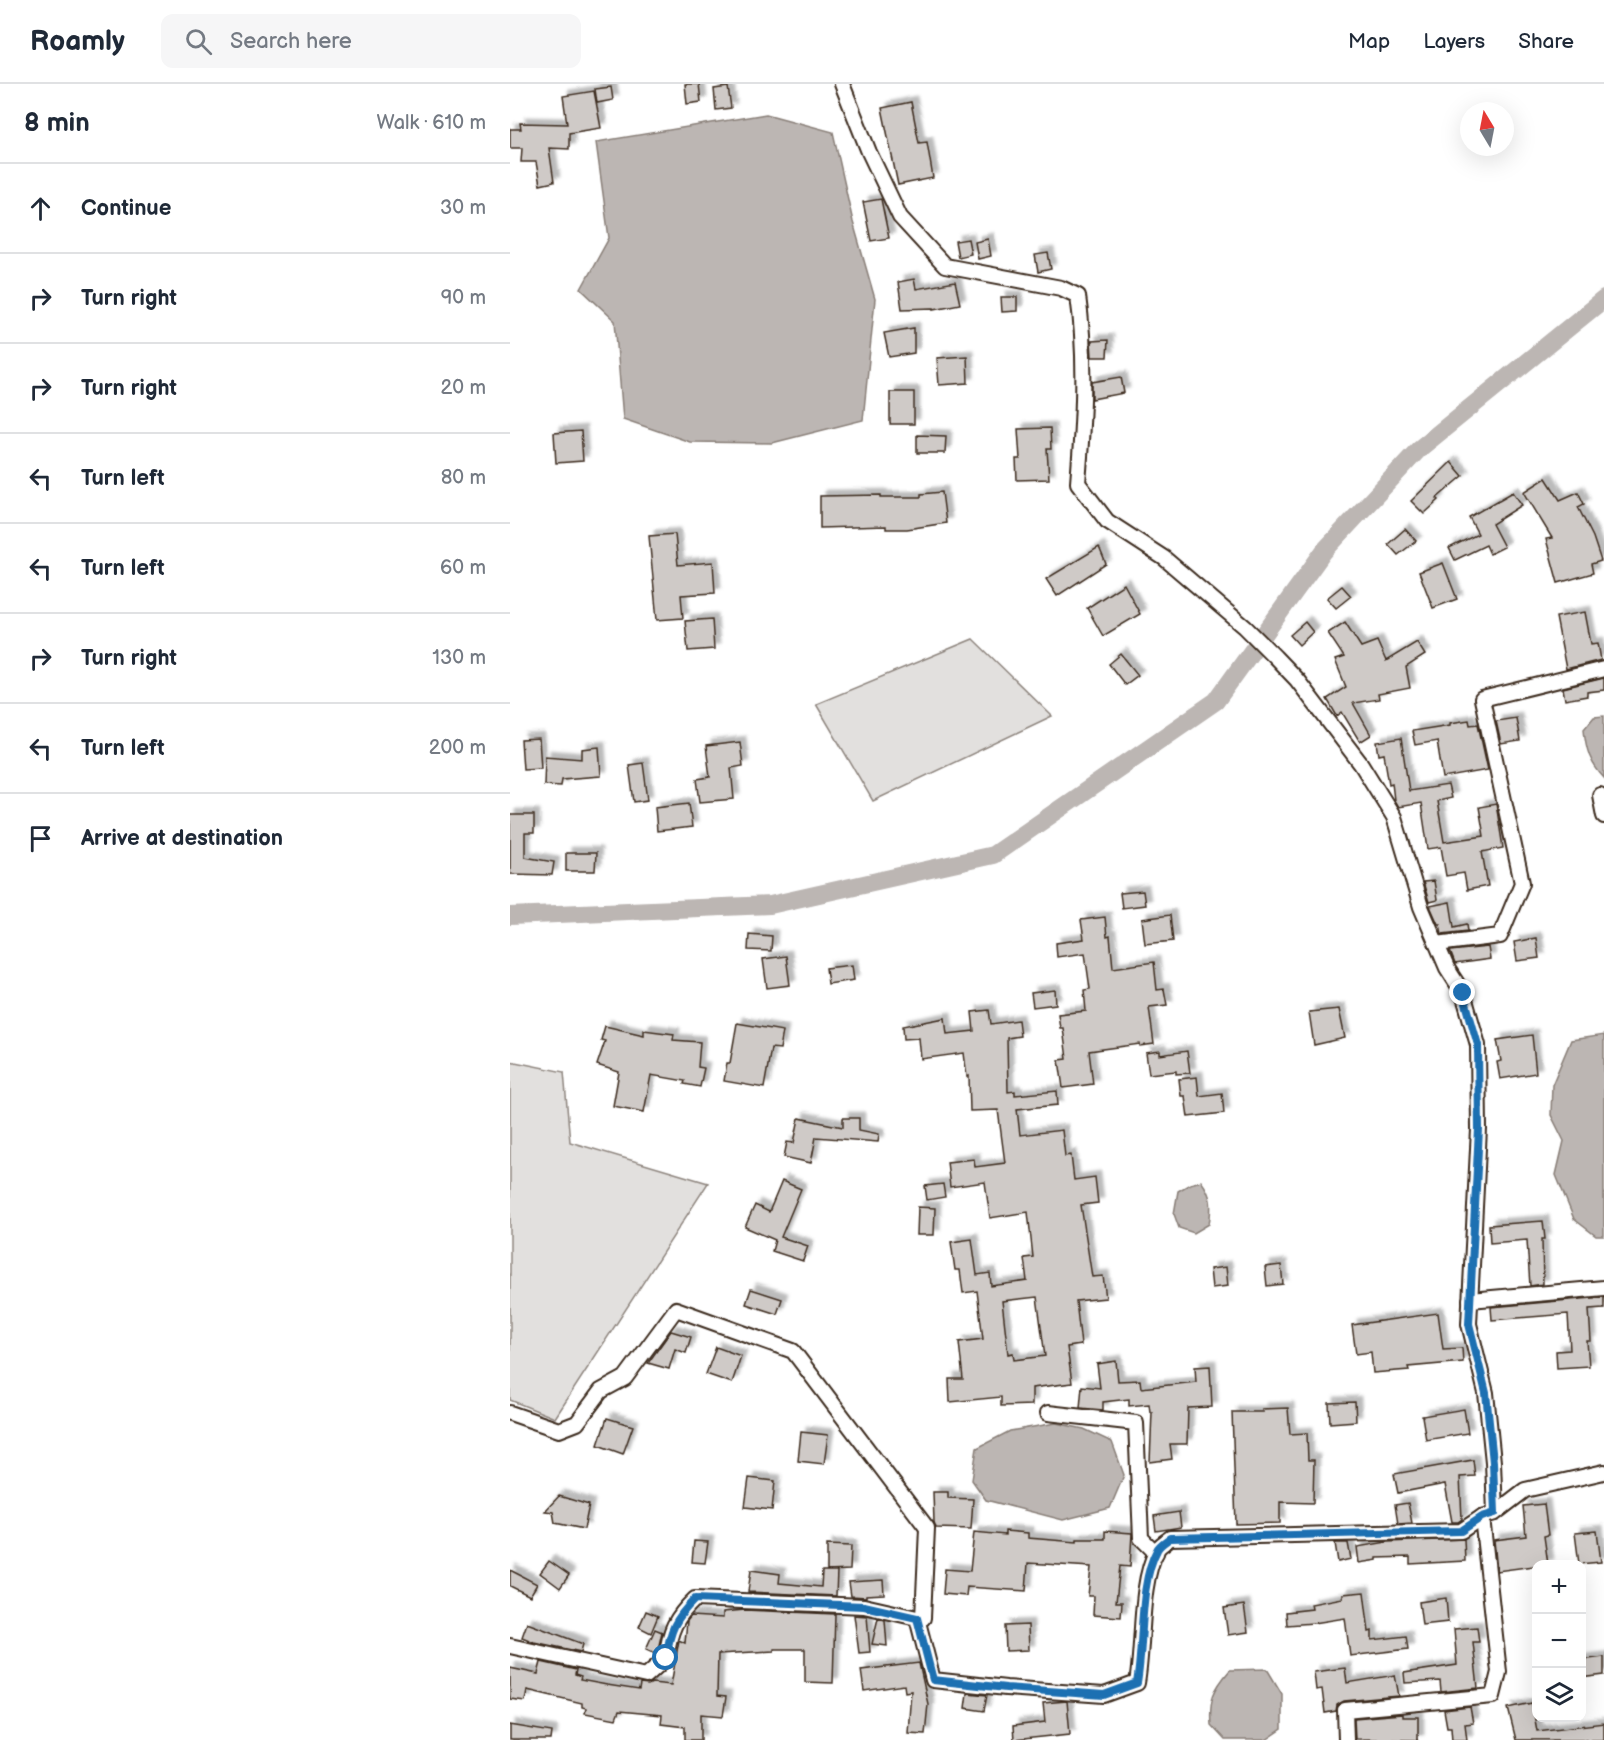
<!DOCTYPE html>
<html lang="en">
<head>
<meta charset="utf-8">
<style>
	body { margin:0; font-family:"Balsamiq Sans",sans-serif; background:#f6f6f7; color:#1f2937 }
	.controls { position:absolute; right:18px; bottom:18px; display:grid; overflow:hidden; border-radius:12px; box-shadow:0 6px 24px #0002 }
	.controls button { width:54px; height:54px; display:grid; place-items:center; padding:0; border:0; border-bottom:2px solid #e0e1e3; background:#fff; color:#1f2937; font:30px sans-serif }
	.compass { position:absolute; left:950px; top:18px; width:54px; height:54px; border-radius:50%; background:#fff; box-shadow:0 6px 24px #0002; rotate:350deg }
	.stop { position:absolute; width:18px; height:18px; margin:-14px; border:4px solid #1f6fb2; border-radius:50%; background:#fff }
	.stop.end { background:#1f6fb2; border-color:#fff; box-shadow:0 2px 6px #0008 }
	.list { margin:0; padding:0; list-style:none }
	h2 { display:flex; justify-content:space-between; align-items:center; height:78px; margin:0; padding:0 24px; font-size:26px }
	h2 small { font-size:20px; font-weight:400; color:#747a83 }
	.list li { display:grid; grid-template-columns:39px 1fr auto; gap:18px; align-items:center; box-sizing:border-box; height:90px; padding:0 24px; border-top:2px solid #e0e1e3 }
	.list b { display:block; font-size:22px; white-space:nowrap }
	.list em { font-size:20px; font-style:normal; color:#747a83 }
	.icon { flex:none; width:33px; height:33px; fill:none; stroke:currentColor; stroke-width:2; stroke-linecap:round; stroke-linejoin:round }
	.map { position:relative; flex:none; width:1094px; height:1656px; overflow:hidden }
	header { display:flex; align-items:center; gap:36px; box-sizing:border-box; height:84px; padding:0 30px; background:#fff; border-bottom:2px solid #e0e1e3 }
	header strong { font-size:28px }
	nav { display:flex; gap:33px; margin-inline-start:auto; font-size:21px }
	.search { width:420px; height:54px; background:#f6f6f7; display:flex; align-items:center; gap:15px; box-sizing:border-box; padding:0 21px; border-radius:12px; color:#747a83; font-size:22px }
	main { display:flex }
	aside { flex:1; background:#fff }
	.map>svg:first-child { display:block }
	.green { fill:#e2e0de; stroke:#8e857e; stroke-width:1.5 }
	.water { fill:#bcb6b3; stroke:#887e77; stroke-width:1.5 }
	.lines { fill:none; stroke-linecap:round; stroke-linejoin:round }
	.canal { stroke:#bcb6b3; stroke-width:18 }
	.building { fill:#cfcac7; stroke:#3b2a1e; stroke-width:1.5; fill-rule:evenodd; filter:url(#shadow) }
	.street-casing { stroke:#3b2a1e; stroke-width:18 }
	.street { stroke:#fff; stroke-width:14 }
	.route { stroke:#1f6fb2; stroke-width:8 }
</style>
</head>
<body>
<header>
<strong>Roamly</strong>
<div class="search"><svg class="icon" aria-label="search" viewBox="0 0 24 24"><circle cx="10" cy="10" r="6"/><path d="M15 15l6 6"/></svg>Search here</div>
<nav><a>Map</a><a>Layers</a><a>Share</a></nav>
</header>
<main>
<aside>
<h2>8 min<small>Walk · 610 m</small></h2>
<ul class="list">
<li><svg class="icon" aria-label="ahead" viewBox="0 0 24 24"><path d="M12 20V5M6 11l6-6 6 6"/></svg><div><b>Continue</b></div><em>30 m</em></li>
<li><svg class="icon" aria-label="right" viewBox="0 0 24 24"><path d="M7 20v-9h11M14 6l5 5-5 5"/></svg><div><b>Turn right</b></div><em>90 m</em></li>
<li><svg class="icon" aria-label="right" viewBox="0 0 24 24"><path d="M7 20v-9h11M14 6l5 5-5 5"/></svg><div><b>Turn right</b></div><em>20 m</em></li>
<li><svg class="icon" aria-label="left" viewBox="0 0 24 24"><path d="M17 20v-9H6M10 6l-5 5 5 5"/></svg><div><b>Turn left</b></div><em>80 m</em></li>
<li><svg class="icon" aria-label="left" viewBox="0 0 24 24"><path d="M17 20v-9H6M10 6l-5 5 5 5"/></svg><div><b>Turn left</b></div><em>60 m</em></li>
<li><svg class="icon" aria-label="right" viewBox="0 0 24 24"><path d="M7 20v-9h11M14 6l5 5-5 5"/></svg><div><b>Turn right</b></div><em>130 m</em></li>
<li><svg class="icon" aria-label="left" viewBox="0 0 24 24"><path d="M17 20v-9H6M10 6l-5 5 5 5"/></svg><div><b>Turn left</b></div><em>200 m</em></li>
<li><svg class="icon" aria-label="arrive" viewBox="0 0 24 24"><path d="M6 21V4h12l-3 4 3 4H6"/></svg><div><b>Arrive at destination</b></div></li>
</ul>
</aside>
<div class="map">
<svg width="1094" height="1656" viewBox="0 0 1094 1656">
	<defs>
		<filter id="shadow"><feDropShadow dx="5.5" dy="-5.5" stdDeviation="1.5" flood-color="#0004"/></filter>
	</defs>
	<rect width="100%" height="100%" fill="#fff"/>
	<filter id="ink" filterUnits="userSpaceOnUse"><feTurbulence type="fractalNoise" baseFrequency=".0167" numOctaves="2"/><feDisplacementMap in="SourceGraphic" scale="12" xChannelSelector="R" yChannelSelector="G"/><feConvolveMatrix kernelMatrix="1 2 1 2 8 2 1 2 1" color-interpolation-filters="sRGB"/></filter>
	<g filter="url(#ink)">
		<!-- green -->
		<g class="green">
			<polygon points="463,555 542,632 363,717 306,620"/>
			<polygon points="0,977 54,988 60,1058 198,1099 45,1334 0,1316"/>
		</g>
		<!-- water -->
		<g class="water">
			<polygon points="256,30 323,48 343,138 365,215 353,336 262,359 180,358 113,335 105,237 71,205 99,154 86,58"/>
			<path d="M 1094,632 L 1094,694 C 1080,679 1076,666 1074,645 L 1084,633 Z"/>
			<polygon points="1094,951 1094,1152 1086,1152 1064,1135 1046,1091 1054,1057 1041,1031 1042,1001 1061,956"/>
			<path d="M 691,1097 C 702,1111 702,1123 699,1140 L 684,1149 L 669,1144 L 664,1130 L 668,1107 L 680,1100 Z"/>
			<polygon points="546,1339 574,1345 602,1358 614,1391 600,1424 553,1436 476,1416 462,1396 467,1364 500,1347"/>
			<path d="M 757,1585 L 772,1610 L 772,1645 L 756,1656 L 715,1656 L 701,1641 C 699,1615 703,1606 720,1586 Z"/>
		</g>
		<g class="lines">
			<!-- canal -->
			<polyline class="canal" points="0,832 260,821 483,771 706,617 814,467 909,365 1094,215"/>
		</g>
		<!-- building -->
		<g class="building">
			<polygon points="175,0 189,0 191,18 177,20"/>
			<polygon points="101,3 103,16 87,19 85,5"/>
			<polygon points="218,3 221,24 206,26 204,5"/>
			<polygon points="84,7 91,44 59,49 59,65 39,64 44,98 30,101 26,78 11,78 12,64 0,64 0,45 11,45 10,39 57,40 53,12"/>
			<polygon points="401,18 409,59 417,58 423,94 388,101 372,24"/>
			<polygon points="371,115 379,154 361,157 353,118"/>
			<polygon points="458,155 461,170 448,173 445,157"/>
			<polygon points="478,155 481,172 468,175 465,158"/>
			<polygon points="538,169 541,185 528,188 525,171"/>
			<polygon points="404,195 406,205 445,198 450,220 424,225 424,224 392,225 388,198"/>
			<polygon points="491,213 507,213 507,227 492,228"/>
			<polygon points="404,244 404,269 379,273 374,249"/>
			<polygon points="598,256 597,273 582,273 581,257"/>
			<polygon points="457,272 458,299 429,301 427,274"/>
			<polygon points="611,293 614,309 582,315 582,298"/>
			<rect x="380" y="308" width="24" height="32"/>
			<polygon points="540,344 541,365 537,365 539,395 507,396 506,375 510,375 508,345"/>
			<polygon points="71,347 73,377 46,379 44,349"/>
			<polygon points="407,351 436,352 435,369 407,369"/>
			<polygon points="941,378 953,392 927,414 929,416 914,430 901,417"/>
			<polygon points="1036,394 1050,416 1068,408 1074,420 1068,423 1083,453 1091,477 1081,480 1083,489 1048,499 1036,455 1042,454 1014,408"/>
			<polygon points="432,408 436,439 397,445 376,445 376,442 310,444 310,412 371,411 371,413 411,413 411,410"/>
			<polygon points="1003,408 1012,421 982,440 994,463 980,470 976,461 945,476 939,464 968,450 959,433"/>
			<polygon points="895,445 906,457 888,471 878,460"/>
			<polygon points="165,450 168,481 203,478 205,509 171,511 173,534 147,536 139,452"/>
			<polygon points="589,463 596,480 547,512 536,495"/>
			<polygon points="933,479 947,515 923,524 909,488"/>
			<polygon points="614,500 630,530 593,552 577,524"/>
			<polygon points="832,502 841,512 826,524 817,514"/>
			<polygon points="1075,528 1081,560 1088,559 1091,576 1056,585 1046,533"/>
			<polygon points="202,535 204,565 178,567 175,537"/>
			<polygon points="795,538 803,548 789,561 780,551"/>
			<polygon points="835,538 851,563 867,557 876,577 907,558 915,571 896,583 900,604 868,610 869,615 843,619 861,651 850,658 832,628 827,632 817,615 836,603 825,576 834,573 818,549"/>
			<polygon points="611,570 628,591 615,601 599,580"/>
			<polygon points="1094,594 1094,606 1077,608 1077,612 1055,616 1053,604"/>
			<polygon points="1006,634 1010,657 991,660 986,637"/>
			<polygon points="959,636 960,641 968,640 978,686 933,694 927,657 905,661 902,647 940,641 940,639"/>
			<polygon points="891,654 899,707 938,701 941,714 927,717 934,758 974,752 969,723 986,720 993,764 972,768 978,802 957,806 954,789 936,792 931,763 918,765 911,719 888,723 884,716 882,699 879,700 874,670 869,671 867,658"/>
			<polygon points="29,655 31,684 13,685 11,656"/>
			<polygon points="230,658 233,682 221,684 224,715 190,718 187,695 200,693 196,662"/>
			<polygon points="89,663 91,692 52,695 51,702 34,701 35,672 72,675 72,665"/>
			<polygon points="133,679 138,716 124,718 119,681"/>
			<polygon points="179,719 182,743 147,747 145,723"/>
			<polygon points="0,731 24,731 24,749 15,749 15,773 44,778 42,791 0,790"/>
			<polygon points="56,769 86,769 85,787 56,787"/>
			<polygon points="924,797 927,816 919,818 913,798"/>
			<polygon points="633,807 635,821 612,824 610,809"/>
			<polygon points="940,818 944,843 957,840 958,847 932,850 930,840 928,840 920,822"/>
			<polygon points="660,831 663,857 635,860 632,835"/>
			<polygon points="595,833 597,853 600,852 603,884 644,878 647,906 654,905 657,921 639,923 644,960 630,962 630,960 579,967 583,1000 553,1004 549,976 557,975 553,944 550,944 548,930 576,927 574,906 580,905 575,869 547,873 546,859 574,855 571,836"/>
			<polygon points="239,850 262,852 261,867 238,866"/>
			<polygon points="1026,854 1029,874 1007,877 1004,858"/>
			<polygon points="978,863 980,875 945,880 940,867"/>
			<polygon points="276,872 280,901 257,904 253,875"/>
			<polygon points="342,881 344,896 318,900 316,884"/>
			<polygon points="545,906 546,920 523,923 521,909"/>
			<polygon points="829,925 835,954 804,961 799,928"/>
			<path d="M 479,926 L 481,940 L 508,936 L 510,952 L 497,954 L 498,1008 L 505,1007 L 505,1011 L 547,1007 L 548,1021 L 507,1025 L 510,1051 L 552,1046 L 555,1072 L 561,1071 L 564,1096 L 585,1093 L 588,1119 L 571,1121 L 582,1193 L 593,1192 L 596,1214 L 566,1217 L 571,1261 L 557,1263 L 562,1299 L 522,1304 L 522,1321 L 491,1322 L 491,1313 L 440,1318 L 439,1295 L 453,1295 L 449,1258 L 473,1255 L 467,1207 L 453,1209 L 450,1186 L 445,1186 L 441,1158 L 462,1155 L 467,1191 L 480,1189 L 481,1202 L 517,1197 L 514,1174 L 523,1173 L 518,1128 L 480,1134 L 475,1098 L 440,1103 L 437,1078 L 464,1075 L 465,1083 L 495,1079 L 488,1026 L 460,1027 L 459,992 L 457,993 L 454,969 L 411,975 L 409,954 L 394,955 L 393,942 L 435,934 L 437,950 L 464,947 L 462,928 ZM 527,1213 L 535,1272 L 504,1276 L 503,1269 L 498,1270 L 492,1217 Z"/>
			<polygon points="227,939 273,947 270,965 261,964 254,1004 214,997 217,979 220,979"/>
			<polygon points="95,942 134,951 134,946 164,950 163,956 190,958 188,983 194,984 190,1003 174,1000 175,997 141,991 134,1028 103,1022 109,988 87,981 95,957 91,956"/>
			<polygon points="1022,951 1026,989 990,995 987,978 991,977 987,956"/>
			<polygon points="650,967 650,971 677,967 680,989 666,990 666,987 639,990 636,969"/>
			<polygon points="687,993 689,1012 712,1009 714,1029 678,1033 675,1012 671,1012 669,995"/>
			<polygon points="289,1034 333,1043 333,1034 349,1034 349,1046 369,1050 368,1058 306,1053 301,1079 274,1073 277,1058 284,1059"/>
			<polygon points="272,1097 291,1105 271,1153 298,1162 293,1177 262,1167 265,1156 235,1143 245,1121 259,1128"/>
			<polygon points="433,1100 435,1113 417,1116 415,1102"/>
			<polygon points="408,1123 425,1124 424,1151 407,1151"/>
			<polygon points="1033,1137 1035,1155 1032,1155 1033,1200 1020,1202 1017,1156 980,1159 979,1141"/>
			<polygon points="771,1181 773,1200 757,1202 755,1183"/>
			<polygon points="716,1183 718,1202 702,1204 700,1185"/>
			<polygon points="241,1205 272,1215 267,1230 236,1220"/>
			<polygon points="1094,1213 1094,1224 1079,1225 1081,1257 1077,1257 1079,1282 1047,1284 1046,1267 1060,1266 1058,1230 982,1236 981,1223"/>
			<polygon points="928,1229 933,1265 952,1264 953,1278 898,1283 899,1286 863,1289 861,1268 846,1270 842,1241"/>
			<polygon points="161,1247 181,1253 176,1269 165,1265 159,1285 138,1279"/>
			<polygon points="206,1263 231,1272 222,1299 196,1290"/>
			<polygon points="606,1277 608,1297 630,1296 631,1304 686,1298 685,1283 700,1282 702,1323 678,1324 677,1360 660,1360 662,1375 640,1378 642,1328 640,1328 639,1320 619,1322 619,1315 593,1318 593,1326 570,1324 572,1302 590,1304 587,1280"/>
			<polygon points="845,1318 846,1337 820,1339 819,1319"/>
			<polygon points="778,1324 780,1350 797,1349 798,1376 804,1376 803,1419 770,1418 770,1439 726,1440 722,1328 753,1328 752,1325"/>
			<polygon points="954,1325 958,1349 916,1356 912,1332"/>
			<polygon points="97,1334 123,1342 113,1370 88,1361"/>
			<polygon points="291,1348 318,1351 314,1380 288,1377"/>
			<polygon points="963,1376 965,1392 950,1393 952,1435 948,1438 942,1438 935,1400 888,1409 884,1390"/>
			<polygon points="239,1394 265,1397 262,1426 235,1423"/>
			<polygon points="423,1408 438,1408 438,1414 463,1415 461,1445 426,1444 424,1438"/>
			<polygon points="49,1412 79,1421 74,1445 45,1439 43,1428 35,1427"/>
			<polygon points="898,1419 902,1439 888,1440 885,1421"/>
			<polygon points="1034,1420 1038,1451 1034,1452 1038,1480 987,1487 984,1456 1016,1452 1013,1422"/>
			<polygon points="669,1428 671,1443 646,1447 644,1432"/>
			<polygon points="495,1447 518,1449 518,1454 567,1458 567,1455 595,1455 595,1447 622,1449 620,1483 610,1482 606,1518 612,1518 611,1533 583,1531 584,1512 578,1512 581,1483 518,1479 516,1507 457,1503 456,1512 433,1510 435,1485 460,1487 464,1448 495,1451"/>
			<polygon points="1087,1447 1091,1478 1069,1480 1065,1449"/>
			<polygon points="954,1455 955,1477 900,1480 900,1473 867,1474 867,1476 849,1479 847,1463 877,1458"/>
			<polygon points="184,1457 198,1458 195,1479 182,1478"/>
			<polygon points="825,1459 838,1459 841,1475 828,1478"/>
			<polygon points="317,1461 341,1462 340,1486 317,1487"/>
			<polygon points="39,1477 59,1491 50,1504 30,1489"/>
			<polygon points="0,1486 27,1500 20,1512 0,1502"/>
			<polygon points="241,1486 270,1490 269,1499 311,1503 312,1487 327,1487 326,1512 238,1508"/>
			<polygon points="373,1496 374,1510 356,1511 356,1513 341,1512 339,1498"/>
			<polygon points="854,1508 859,1548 862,1547 862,1556 896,1552 898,1565 840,1572 835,1534 804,1539 777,1541 776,1528 802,1525 801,1520 833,1514 833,1510"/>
			<polygon points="936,1514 938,1538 912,1541 909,1518"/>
			<polygon points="734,1521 738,1548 718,1551 714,1524"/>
			<polygon points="235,1526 325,1530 323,1599 295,1598 295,1565 264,1565 264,1567 208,1570 207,1612 216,1613 213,1632 191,1630 191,1656 175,1656 175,1643 151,1640 152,1631 109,1627 106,1635 75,1629 76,1624 72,1623 72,1619 17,1606 15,1617 0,1615 0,1584 28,1590 31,1578 66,1586 65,1591 71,1593 70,1596 97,1601 129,1606 130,1600 138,1601 142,1599 161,1601 169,1556 175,1559 177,1537 181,1532 213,1534 213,1528"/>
			<polygon points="136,1527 148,1532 141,1549 129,1543"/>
			<polygon points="344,1531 357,1532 360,1568 349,1569"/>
			<polygon points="368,1534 375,1536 377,1562 362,1560"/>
			<polygon points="17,1539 73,1560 71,1568 24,1558 12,1553"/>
			<polygon points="518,1541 519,1566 496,1567 495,1542"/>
			<polygon points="967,1543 969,1558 963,1558 968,1604 931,1608 930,1597 895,1599 894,1589 947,1581 944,1545"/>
			<polygon points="145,1545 152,1548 147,1570 136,1565"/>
			<polygon points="1094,1573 1094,1591 1071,1594 1071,1576"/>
			<polygon points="409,1579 418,1620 415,1650 398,1649 401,1607 395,1608 394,1601 354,1607 351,1586"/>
			<polygon points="835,1584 837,1599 885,1591 889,1612 834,1617 827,1621 826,1627 815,1629 812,1605 806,1606 804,1588"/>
			<polygon points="457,1609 477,1611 474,1627 455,1624"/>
			<polygon points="557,1617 560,1650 504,1656 503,1642 535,1638 533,1619"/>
			<polygon points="1022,1619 1027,1647 1094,1639 1094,1656 1006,1656 998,1624"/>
			<polygon points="960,1623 963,1639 955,1640 957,1656 942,1656 941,1643 937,1643 934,1626"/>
			<polygon points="892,1630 892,1633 908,1633 908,1656 845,1655 844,1634"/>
			<polygon points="0,1641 42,1648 41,1656 0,1656"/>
		</g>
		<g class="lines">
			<!-- street casing -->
			<g class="street-casing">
				<g id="street">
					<path d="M 332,0 L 359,68 L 390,133 L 435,182 L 551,204 L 568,212 C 577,274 573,337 568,399 L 597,437 L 654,474 L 735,543 L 765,573 L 787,596 L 851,680 L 884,733 L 911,823 L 937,884 L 953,909 L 968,961 L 969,1045 L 959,1240 L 976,1309 L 983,1378 L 985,1429"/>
					<polyline points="1090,711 1094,732"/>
					<polyline points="927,860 990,852 1012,799 972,615 1094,585"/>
					<polyline points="960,1216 1094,1204"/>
					<polyline points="0,1329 49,1346 67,1339 91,1307 115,1294 166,1225 283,1267 417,1444 413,1534"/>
					<polyline points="538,1329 626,1339 631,1454 646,1469"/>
					<path d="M 0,1562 L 136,1592 L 156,1574 C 160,1546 165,1534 185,1515 L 354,1522 L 407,1534 L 423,1596 L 496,1604 L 594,1611 L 627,1599 C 634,1560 629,1500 647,1466 C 649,1461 656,1458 660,1454 L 951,1447 L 972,1433 L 985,1429 L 1015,1406 L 1094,1388"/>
					<polyline points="836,1656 835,1626 983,1612 989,1588 972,1433"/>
				</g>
			</g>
			<!-- street -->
			<use href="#street" class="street"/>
		</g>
	</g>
	<g class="lines" filter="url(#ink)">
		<!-- route -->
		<path class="route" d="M 156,1574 C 160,1546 165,1535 185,1515 L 354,1522 L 407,1534 L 423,1596 L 496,1604 L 594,1611 L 627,1599 C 634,1560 629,1499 647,1466 C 649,1461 656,1457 660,1454 L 951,1447 L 972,1433 L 985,1429 L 983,1378 L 976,1309 L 959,1240 L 969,1045 L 968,961 L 953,909"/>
	</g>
</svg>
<div class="controls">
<button>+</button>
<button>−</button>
<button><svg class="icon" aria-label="layers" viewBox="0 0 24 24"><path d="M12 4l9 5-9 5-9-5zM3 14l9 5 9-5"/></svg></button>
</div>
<svg class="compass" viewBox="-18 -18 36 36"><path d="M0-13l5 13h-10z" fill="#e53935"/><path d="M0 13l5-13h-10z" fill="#747a83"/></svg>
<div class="stop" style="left:156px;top:1574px"></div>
<div class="stop end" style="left:953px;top:909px"></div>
</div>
</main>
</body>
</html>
